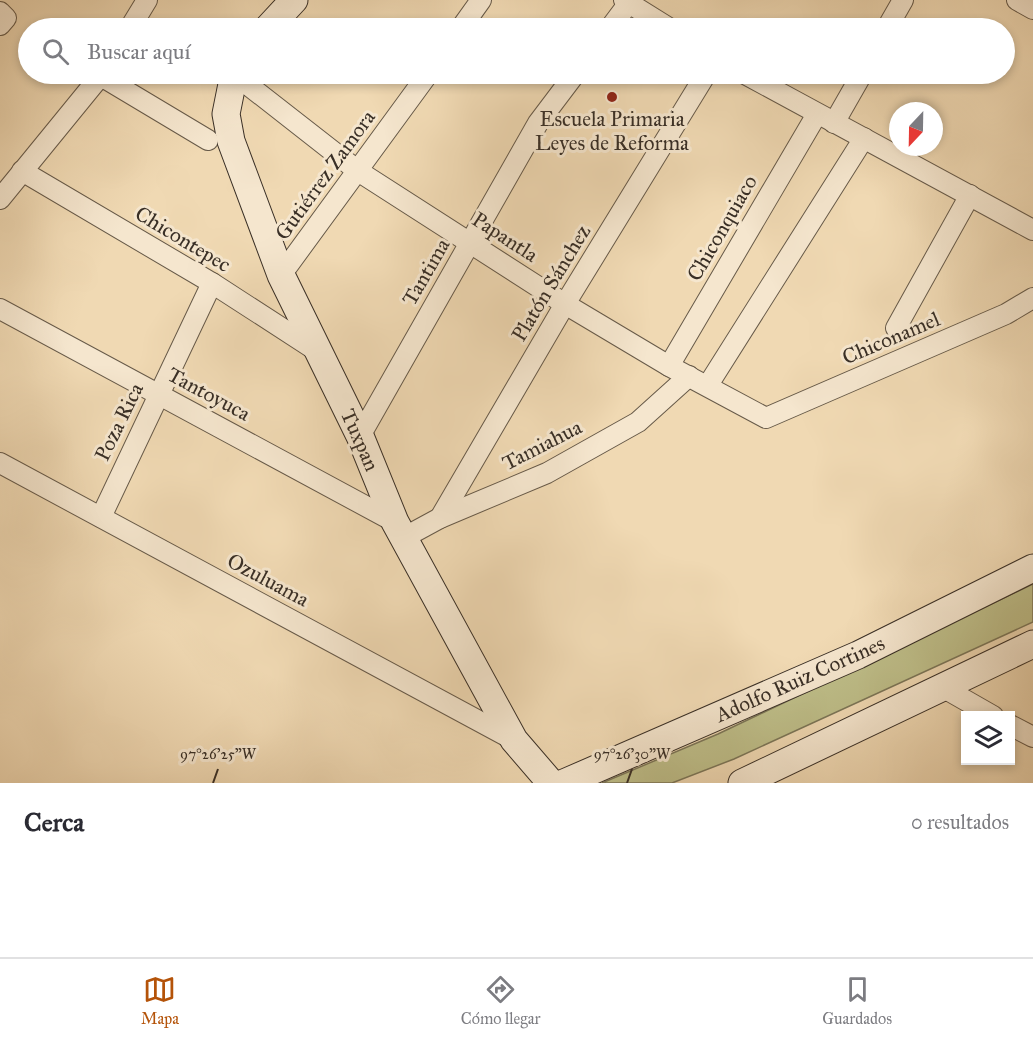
<!DOCTYPE html>
<html lang="es">
<head>
<meta charset="utf-8">
<style>
	body { margin:0; font-family:"IM FELL Great Primer",serif; background:#f2f2f3; color:#2b2b33 }
	.controls { position:absolute; right:18px; bottom:18px; display:grid; overflow:hidden; border-radius:0px; box-shadow:0 3px 9px #0003 }
	.controls button { width:54px; height:54px; display:grid; place-items:center; padding:0; border:0; border-bottom:2px solid #e1e1e2; background:#fff; color:#2b2b33; font:30px sans-serif }
	.compass { position:absolute; left:889px; top:102px; width:54px; height:54px; border-radius:50%; background:#fff; box-shadow:0 3px 9px #0003; rotate:202deg }
	.list { margin:0; padding:0; list-style:none }
	h2 { display:flex; justify-content:space-between; align-items:center; height:78px; margin:0; padding:0 24px; font-size:26px }
	h2 small { font-size:20px; font-weight:400; color:#7c7c81 }
	.icon { flex:none; width:33px; height:33px; fill:none; stroke:currentColor; stroke-width:2; stroke-linecap:round; stroke-linejoin:round }
	.map { position:relative; flex:none; width:1033px; height:783px; overflow:hidden }
	.search { position:absolute; background:#fff; box-shadow:0 3px 9px #0003; left:18px; right:18px; top:18px; height:66px; display:flex; align-items:center; gap:15px; box-sizing:border-box; padding:0 21px; border-radius:33px; color:#7c7c81; font-size:22px }
	.sheet { height:174px; background:#fff }
	nav { display:flex; justify-content:space-around; align-items:center; box-sizing:border-box; height:84px; border-top:2px solid #e1e1e2; background:#fff; font-size:16px; color:#7c7c81 }
	nav a { display:grid; justify-items:center; gap:3px }
	nav .on { color:#b45309 }
	.map>svg:first-child { display:block }
	.green { fill:#bebe89; stroke:#7c7658; stroke-width:1.5 }
	.lines { fill:none; stroke-linecap:round; stroke-linejoin:round }
	.street-casing { stroke:#675a49; stroke-width:22 }
	.secondary-casing { stroke:#392f26; stroke-width:29 }
	.street { stroke:#f5e6ce; stroke-width:20 }
	.secondary { stroke:#f5e6ce; stroke-width:27 }
	.ticks { fill:none; stroke:#392f26; stroke-width:2 }
	.poi-dot { fill:#8f2418; stroke:#f5e6ce; stroke-width:2 }
	.labels { text-anchor:middle; dominant-baseline:central; stroke-width:6; stroke-linejoin:round; paint-order:stroke }
	.poi-label { font-size:21px; fill:#392f26; stroke:#f5e6ce }
	.street-label { font-size:21px; fill:#392f26; stroke:#f5e6ce }
	.ticks-label { font-size:15px; text-anchor:middle; fill:#392f26; stroke:#f5e6ce; stroke-width:6; stroke-linejoin:round; paint-order:stroke }
</style>
</head>
<body>
<div class="map">
<svg width="1033" height="783" viewBox="0 0 1033 783">
	<rect width="100%" height="100%" fill="#f0d9b3"/>
	<filter id="stains"><feTurbulence type="fractalNoise" baseFrequency=".00333" numOctaves="4"/><feColorMatrix values="0 0 0 0 .2 0 0 0 0 .09 0 0 0 0 .02 0 0 0 .5 -.17"/></filter>
	<radialGradient id="worn" r=".72"><stop offset=".6" stop-color="#630" stop-opacity="0"/><stop offset="1" stop-color="#630" stop-opacity=".3"/></radialGradient>
	<!-- green -->
	<polygon class="green" points="1033,584 1033,622 734,759 672,783 602,783 718,734"/>
	<g class="lines">
		<!-- street casing -->
		<g class="street-casing">
			<g id="street">
				<polyline points="624,0 669,28"/>
				<polyline points="1017,0 1033,9"/>
				<polyline points="0,12 6,18 0,25"/>
				<polyline points="130,28 147,0"/>
				<polyline points="461,28 481,0"/>
				<polyline points="610,28 628,4"/>
				<polyline points="887,28 903,0"/>
				<polyline points="234,74 358,171 565,304 669,366 766,418 1006,314 1033,298"/>
				<polyline points="745,74 1033,230"/>
				<polyline points="101,76 208,140"/>
				<polyline points="834,123 862,74"/>
				<polyline points="22,171 212,283 317,351"/>
				<polyline points="0,199 102,74"/>
				<polyline points="281,275 428,74"/>
				<polyline points="0,309 395,522"/>
				<polyline points="896,328 970,195"/>
				<polyline points="669,366 817,114"/>
				<polyline points="708,385 864,138"/>
				<polyline points="360,436 538,123 575,74"/>
				<polyline points="0,463 514,740"/>
				<polyline points="101,517 212,283"/>
				<polyline points="440,518 565,304 706,74"/>
				<polyline points="405,537 440,518 547,473 638,422 689,376"/>
				<polyline points="944,688 993,716"/>
				<polyline points="1010,725 1033,737"/>
			</g>
		</g>
		<!-- secondary casing -->
		<g class="secondary-casing">
			<g id="secondary">
				<polyline points="268,28 294,0"/>
				<polyline points="234,74 226,114 231,141 281,275 360,436 395,522 514,740 551,783"/>
				<polyline points="564,783 858,655 1033,568"/>
				<polyline points="742,783 1033,644"/>
			</g>
		</g>
		<!-- street -->
		<use href="#street" class="street"/>
		<!-- secondary -->
		<use href="#secondary" class="secondary"/>
	</g>
	<!-- ticks -->
	<path class="ticks" d="M 213,783 L 218,769M 627,783 L 632,769"/>
	<!-- markers -->
	<circle class="poi-dot" cx="612" cy="97" r="6"/>
	<g class="labels">
		<!-- poi labels -->
		<g class="poi-label">
			<text x="612" y="119">Escuela Primaria<tspan x="612" dy="24">Leyes de Reforma</tspan></text>
		</g>
		<!-- street labels -->
		<g class="street-label">
			<text transform="translate(325 175) rotate(-54)">Gutiérrez Zamora</text>
			<text transform="translate(722 228) rotate(-60)">Chiconquiaco</text>
			<text transform="translate(505 237) rotate(33)">Papantla</text>
			<text transform="translate(183 239) rotate(31)">Chicontepec</text>
			<text transform="translate(426 272) rotate(-60)">Tantima</text>
			<text transform="translate(551 283) rotate(-59)">Platón Sánchez</text>
			<text transform="translate(891 338) rotate(-23)">Chiconamel</text>
			<text transform="translate(209 394) rotate(28)">Tantoyuca</text>
			<text transform="translate(119 422) rotate(-64)">Poza Rica</text>
			<text transform="translate(360 440) rotate(66)">Tuxpan</text>
			<text transform="translate(542 445) rotate(-27)">Tamiahua</text>
			<text transform="translate(268 580) rotate(28)">Ozuluama</text>
			<text transform="translate(800 679) rotate(-24)">Adolfo Ruiz Cortines</text>
		</g>
	</g>
	<g class="ticks-label">
		<text x="218" y="759">97°26'25"W</text>
		<text x="632" y="759">97°26'30"W</text>
	</g>
	<rect width="100%" height="100%" filter="url(#stains)"/>
	<rect width="100%" height="100%" fill="url(#worn)"/>
</svg>
<div class="controls">
<button><svg class="icon" aria-label="layers" viewBox="0 0 24 24"><path d="M12 4l9 5-9 5-9-5zM3 14l9 5 9-5"/></svg></button>
</div>
<svg class="compass" viewBox="-18 -18 36 36"><path d="M0-13l5 13h-10z" fill="#e53935"/><path d="M0 13l5-13h-10z" fill="#7c7c81"/></svg>
<div class="search"><svg class="icon" aria-label="search" viewBox="0 0 24 24"><circle cx="10" cy="10" r="6"/><path d="M15 15l6 6"/></svg>Buscar aquí</div>
</div>
<section class="sheet">
<h2>Cerca<small>0 resultados</small></h2>
<ul class="list">
</ul>
</section>
<nav>
<a class="on"><svg class="icon" aria-label="map" viewBox="0 0 24 24"><path d="M3 6l6-2 6 2 6-2v14l-6 2-6-2-6 2zM9 4v14M15 6v14"/></svg>Mapa</a>
<a><svg class="icon" aria-label="directions" viewBox="0 0 24 24"><path d="M12 3l9 9-9 9-9-9zM9 14v-3h6M13 9l2 2-2 2"/></svg>Cómo llegar</a>
<a><svg class="icon" aria-label="saved" viewBox="0 0 24 24"><path d="M7 4h10v16l-5-4-5 4z"/></svg>Guardados</a>
</nav>
</body>
</html>
